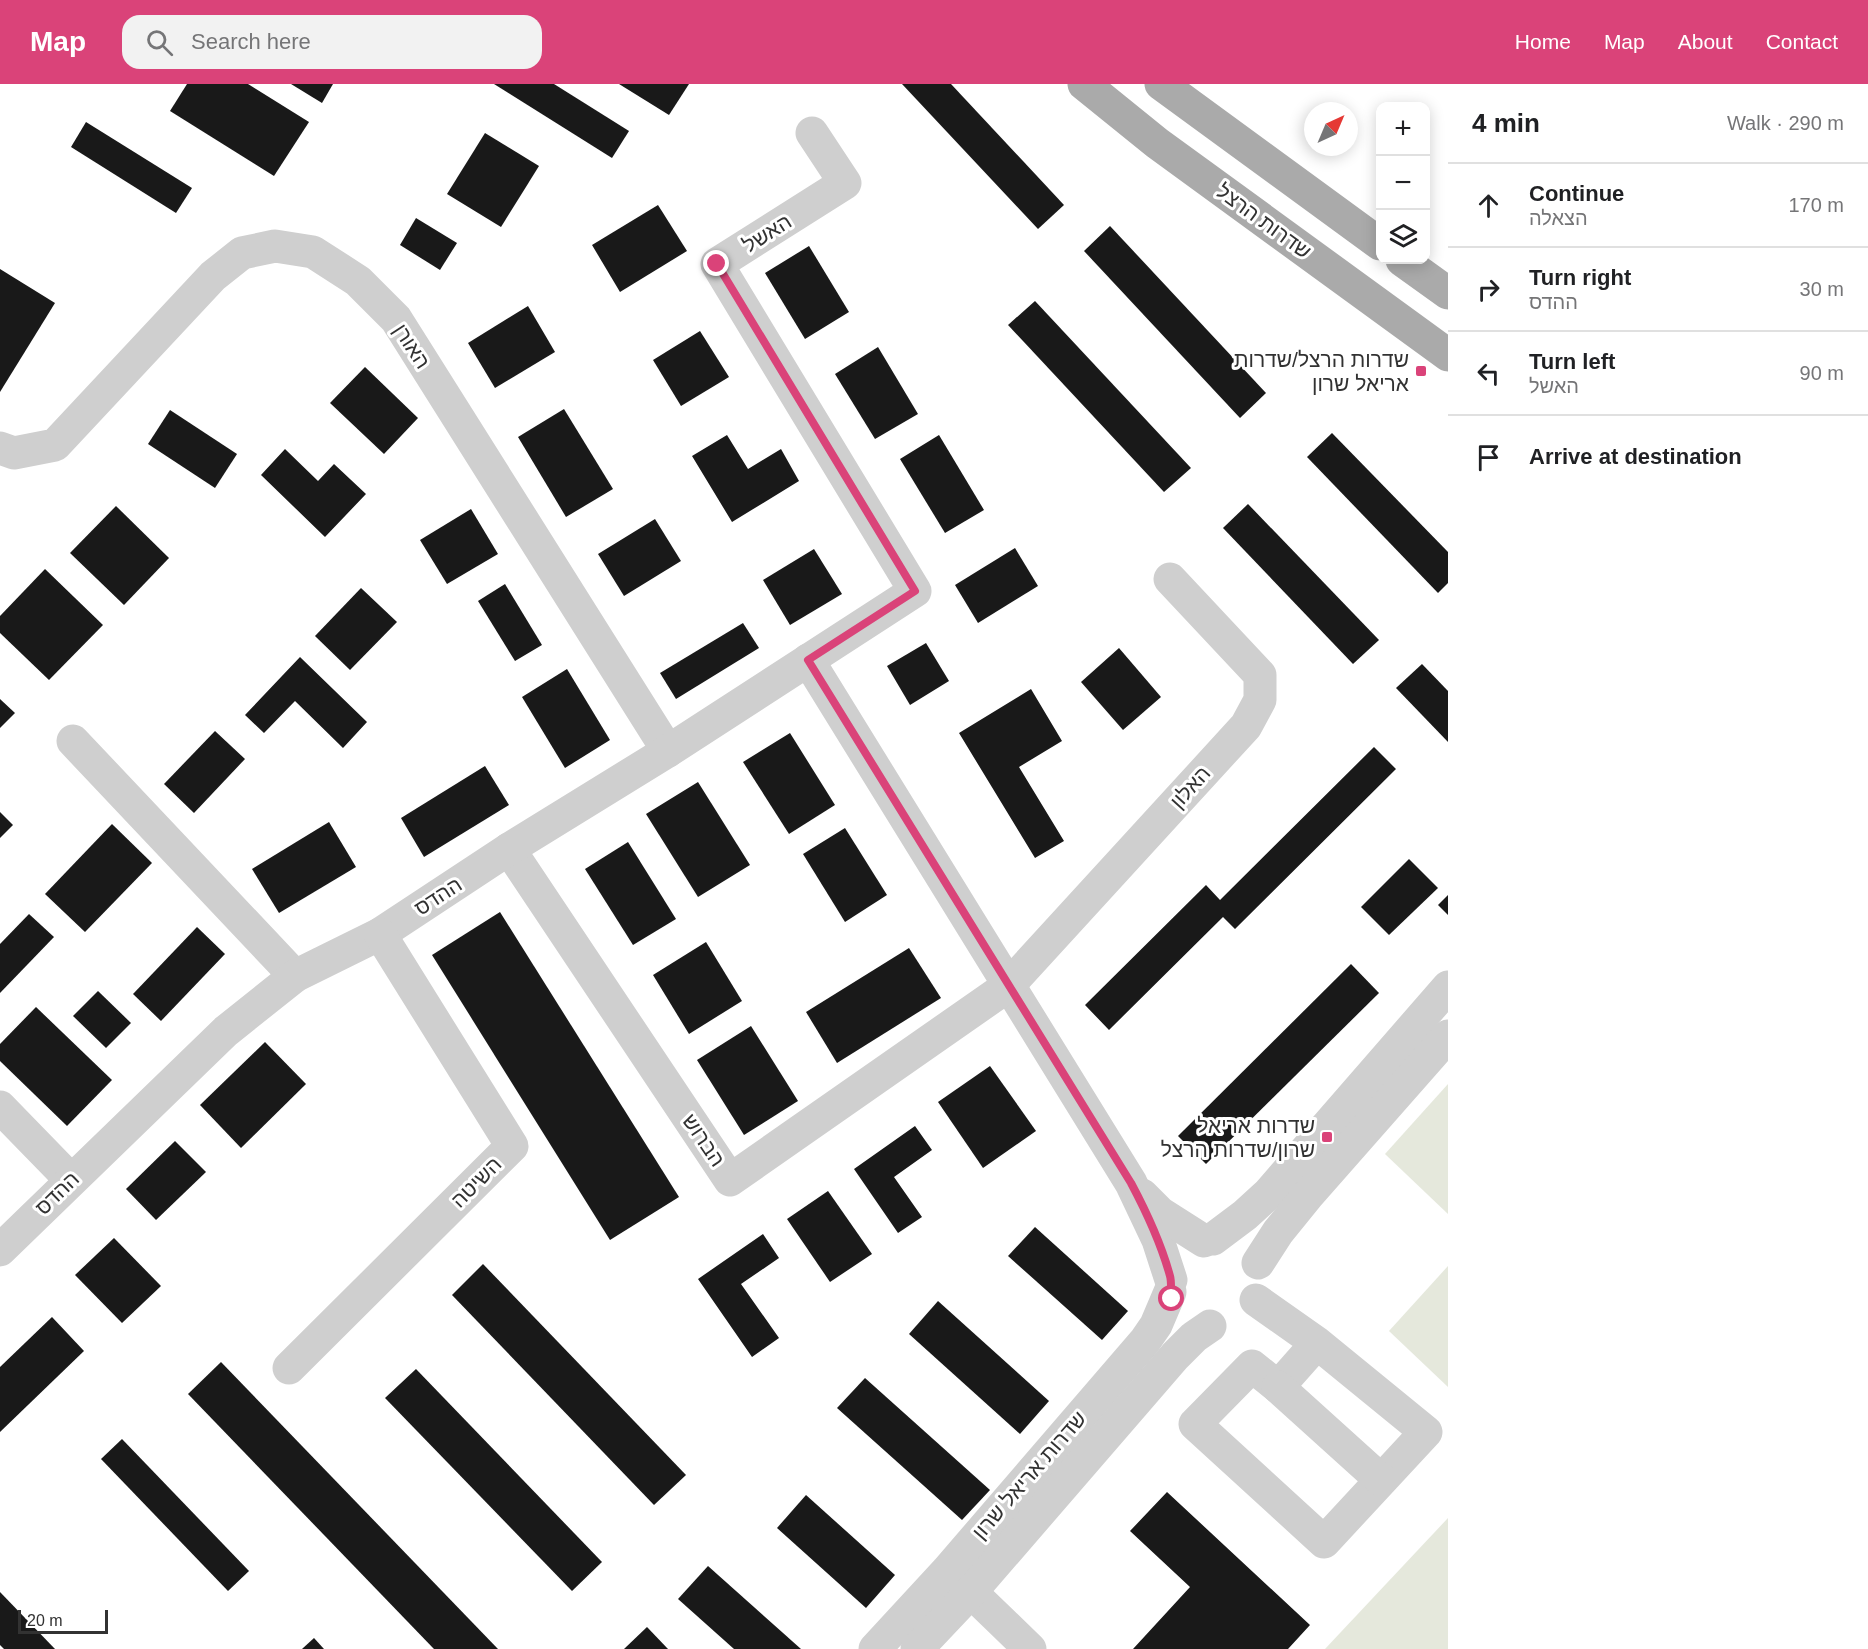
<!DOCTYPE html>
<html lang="en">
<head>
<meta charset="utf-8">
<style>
	body { margin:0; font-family:Arial,"Noto Sans Hebrew",sans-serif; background:#f2f2f2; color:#202124 }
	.controls { position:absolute; right:18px; top:18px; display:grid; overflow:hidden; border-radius:12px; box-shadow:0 3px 15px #0003 }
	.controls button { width:54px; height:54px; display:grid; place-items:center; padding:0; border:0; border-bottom:2px solid #e0e0e0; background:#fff; color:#202124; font:30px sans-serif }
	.compass { position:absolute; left:1304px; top:18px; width:54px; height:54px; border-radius:50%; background:#fff; box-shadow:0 3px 15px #0003; rotate:44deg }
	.scale { position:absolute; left:18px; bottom:15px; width:90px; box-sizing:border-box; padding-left:6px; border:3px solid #323232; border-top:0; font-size:16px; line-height:21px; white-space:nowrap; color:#323232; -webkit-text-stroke:4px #fff; paint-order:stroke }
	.stop { position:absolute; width:18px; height:18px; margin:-14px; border:4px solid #da4379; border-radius:50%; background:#fff }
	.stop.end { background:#da4379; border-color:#fff; box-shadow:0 2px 6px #0008 }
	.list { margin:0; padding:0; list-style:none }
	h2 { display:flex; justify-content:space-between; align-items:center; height:78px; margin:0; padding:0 24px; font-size:26px }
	h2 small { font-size:20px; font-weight:400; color:#757577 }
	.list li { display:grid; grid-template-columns:39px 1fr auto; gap:18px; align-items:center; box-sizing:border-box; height:84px; padding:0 24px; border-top:2px solid #e0e0e0 }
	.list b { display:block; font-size:22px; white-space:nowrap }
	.list p { margin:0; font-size:20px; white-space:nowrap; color:#757577 }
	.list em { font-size:20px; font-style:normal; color:#757577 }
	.icon { flex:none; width:33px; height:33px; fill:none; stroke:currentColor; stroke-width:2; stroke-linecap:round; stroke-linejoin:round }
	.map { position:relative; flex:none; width:1448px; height:1565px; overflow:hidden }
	header { display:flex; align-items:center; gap:36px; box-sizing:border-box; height:84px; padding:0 30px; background:#da4379; color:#fff }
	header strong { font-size:28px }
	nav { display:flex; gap:33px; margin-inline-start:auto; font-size:21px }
	.search { width:420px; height:54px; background:#f2f2f2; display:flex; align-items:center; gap:15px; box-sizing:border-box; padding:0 21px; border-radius:18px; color:#757577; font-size:22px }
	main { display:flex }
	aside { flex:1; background:#fff }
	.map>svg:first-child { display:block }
	.green { fill:#e5e8dc }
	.building { fill:#191919 }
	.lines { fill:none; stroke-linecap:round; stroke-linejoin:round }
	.minor { stroke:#cfcfcf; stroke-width:33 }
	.major { stroke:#aaa; stroke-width:33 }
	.route { stroke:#da4379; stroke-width:8 }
	.poi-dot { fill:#da4379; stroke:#fff; stroke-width:2 }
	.labels { text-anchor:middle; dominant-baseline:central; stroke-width:6; stroke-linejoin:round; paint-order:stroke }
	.street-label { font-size:21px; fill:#323232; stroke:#fff }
	.poi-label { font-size:21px; fill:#323232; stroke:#fff; text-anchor:end }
</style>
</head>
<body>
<header>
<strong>Map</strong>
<div class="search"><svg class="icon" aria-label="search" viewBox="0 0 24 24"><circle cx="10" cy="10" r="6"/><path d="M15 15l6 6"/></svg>Search here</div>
<nav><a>Home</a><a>Map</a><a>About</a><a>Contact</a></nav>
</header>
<main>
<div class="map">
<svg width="1448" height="1565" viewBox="0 0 1448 1565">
	<rect width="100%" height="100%" fill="#fff"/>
	<!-- green -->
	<g class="green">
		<polygon points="1448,1000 1448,1130 1385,1070"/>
		<polygon points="1448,1182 1448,1303 1389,1247"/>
		<polygon points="1448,1434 1448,1565 1325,1565"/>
	</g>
	<!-- building -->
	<g class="building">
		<polygon points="187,0 248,0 309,38 274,92 170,27"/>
		<polygon points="291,0 333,0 322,19"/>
		<polygon points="494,0 554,0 629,47 612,74"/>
		<polygon points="619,0 689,0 669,31"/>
		<polygon points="902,0 951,0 1064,121 1038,145"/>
		<polygon points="86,38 192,104 176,129 71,63"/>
		<polygon points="485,49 539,82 501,143 447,110"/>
		<polygon points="658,121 687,167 620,208 592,161"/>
		<polygon points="416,134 457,159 440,186 400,161"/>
		<polygon points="1110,142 1266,309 1240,334 1084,167"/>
		<polygon points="809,162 849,228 805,255 765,189"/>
		<polygon points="0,185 55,219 0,308"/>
		<polygon points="1035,217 1191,384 1164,408 1008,241"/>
		<polygon points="528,222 555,268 495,304 468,259"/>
		<polygon points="700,247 729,293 681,322 653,276"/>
		<polygon points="878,263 918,330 875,355 835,290"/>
		<polygon points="365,283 418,334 384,370 330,319"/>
		<polygon points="564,325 613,405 566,433 518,353"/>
		<polygon points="170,326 237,370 215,404 148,360"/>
		<polygon points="1332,349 1448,468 1448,499 1438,509 1307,373"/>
		<polygon points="727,351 748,385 781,365 799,397 732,438 692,372"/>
		<polygon points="939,351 984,426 945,449 900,375"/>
		<polygon points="285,365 318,397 334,380 366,410 325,453 261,391"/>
		<polygon points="1248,420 1379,556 1353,580 1223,444"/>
		<polygon points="116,422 169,474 124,521 70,469"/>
		<polygon points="471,425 498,470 447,500 420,456"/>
		<polygon points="655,435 681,477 624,512 598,470"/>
		<polygon points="1015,464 1038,502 978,539 955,501"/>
		<polygon points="814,465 842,510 790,541 763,496"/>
		<polygon points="45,485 103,541 49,596 0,549 0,532"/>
		<polygon points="505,500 542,561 515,577 478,517"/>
		<polygon points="361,504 397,538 350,586 315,552"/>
		<polygon points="743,539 759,564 676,615 660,589"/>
		<polygon points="926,559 949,597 910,621 887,582"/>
		<polygon points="1119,564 1161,613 1123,646 1081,598"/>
		<polygon points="300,573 367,638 343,664 295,617 264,649 245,631"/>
		<polygon points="1422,580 1448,607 1448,658 1396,604"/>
		<polygon points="567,585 610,656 565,684 522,613"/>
		<polygon points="1031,605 1062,657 1019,683 1064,757 1035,774 959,649"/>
		<polygon points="0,615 15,629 0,644"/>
		<polygon points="215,647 245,675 194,729 164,700"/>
		<polygon points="790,649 835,721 789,750 743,678"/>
		<polygon points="1374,663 1396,685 1235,845 1223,833 1109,946 1085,921 1206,801 1220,816"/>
		<polygon points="485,682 509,721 424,773 401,734"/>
		<polygon points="698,698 750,781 698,813 646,730"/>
		<polygon points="0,728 13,741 0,754"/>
		<polygon points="329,738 356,783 279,829 252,785"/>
		<polygon points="112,740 152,779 85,848 45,810"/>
		<polygon points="845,744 887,811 845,838 803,770"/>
		<polygon points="628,758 676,835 633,861 585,785"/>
		<polygon points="1409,775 1438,804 1389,851 1361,823"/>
		<polygon points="1448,811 1448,831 1438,821"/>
		<polygon points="500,828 679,1113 610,1156 432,871"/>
		<polygon points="29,830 54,853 0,909 0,860"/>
		<polygon points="197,843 225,870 161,937 133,910"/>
		<polygon points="706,858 742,917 689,950 653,891"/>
		<polygon points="909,864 941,914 837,979 806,928"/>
		<polygon points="1351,880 1379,909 1206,1080 1178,1052"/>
		<polygon points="98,907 131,939 106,964 73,932"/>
		<polygon points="36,923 112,996 67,1042 0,977 0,960"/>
		<polygon points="751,942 798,1017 744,1051 697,976"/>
		<polygon points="265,958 306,1000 241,1064 200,1021"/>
		<polygon points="990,982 1036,1047 983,1084 938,1018"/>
		<polygon points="915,1042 932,1066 894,1093 922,1133 898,1149 854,1085"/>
		<polygon points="175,1057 206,1088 156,1136 126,1105"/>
		<polygon points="828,1107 872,1170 830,1198 787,1135"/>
		<polygon points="1035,1143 1128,1227 1102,1256 1008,1172"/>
		<polygon points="763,1150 779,1174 741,1200 779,1254 752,1273 698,1195"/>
		<polygon points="114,1154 161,1202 122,1239 75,1191"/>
		<polygon points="483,1180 686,1391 654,1421 452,1211"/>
		<polygon points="938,1217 1049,1317 1020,1350 909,1250"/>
		<polygon points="52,1233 84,1267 0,1348 0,1283"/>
		<polygon points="221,1278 498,1565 434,1565 188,1310"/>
		<polygon points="416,1285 602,1478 572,1507 385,1314"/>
		<polygon points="865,1294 990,1406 962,1436 837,1324"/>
		<polygon points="122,1355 249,1487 228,1507 101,1375"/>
		<polygon points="1167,1408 1310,1541 1288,1565 1133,1565 1190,1503 1130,1447"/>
		<polygon points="806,1411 895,1491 866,1524 777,1444"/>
		<polygon points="708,1482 801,1565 734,1565 678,1515"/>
		<polygon points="0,1508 55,1565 4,1565 0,1561"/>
		<polygon points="647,1543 668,1565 624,1565"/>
		<polygon points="314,1554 324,1565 302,1565"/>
	</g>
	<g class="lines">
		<!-- minor -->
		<g class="minor">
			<polyline points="0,364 14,369 55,361 213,192 242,169 275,162 313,168 358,197 396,235 668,667"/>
			<polyline points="808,576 1131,1099 1158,1156 1171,1196"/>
			<polyline points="73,657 295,892"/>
			<polyline points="509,765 730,1096 1008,902 1246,642 1260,616 1260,591 1170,495"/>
			<polyline points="0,1023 71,1096"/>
			<polyline points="1142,1111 1160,1129 1204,1157"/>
			<polyline points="1213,1155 1245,1131 1268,1110 1448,903"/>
			<polyline points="0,1166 226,947 295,892 380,850 509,765 668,667 915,507 717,180 845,99 812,49"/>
			<polyline points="1258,1179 1278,1148 1308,1111 1448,952"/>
			<polyline points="1256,1216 1317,1259 1426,1348 1324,1458 1195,1340 1252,1282 1278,1303 1317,1259"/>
			<polyline points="289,1284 512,1062 380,850"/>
			<polyline points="1278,1303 1381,1396"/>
			<polyline points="971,1508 1030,1565"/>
			<polyline points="875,1565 947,1487 1145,1257 1156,1241 1170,1208"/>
			<polyline points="917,1565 971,1508 1175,1272 1194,1253 1210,1242"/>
		</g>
		<!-- major -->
		<g class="major">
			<polyline points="1084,0 1157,59 1448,271"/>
			<polyline points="1161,0 1380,160"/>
			<polyline points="1402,176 1448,209"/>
		</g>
	</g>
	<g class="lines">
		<!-- route -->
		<path class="route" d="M 717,180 L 915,507 L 808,576 L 1131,1099 C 1147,1129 1161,1159 1170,1192 C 1172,1199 1170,1207 1172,1215"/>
	</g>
	<!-- markers -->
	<g class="poi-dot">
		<rect x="1415" y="281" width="12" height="12" rx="3"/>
		<rect x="1321" y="1047" width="12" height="12" rx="3"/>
	</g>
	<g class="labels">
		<!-- street labels -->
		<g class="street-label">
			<text transform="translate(1264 137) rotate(36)">שדרות הרצל</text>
			<text transform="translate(767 149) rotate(-32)">האשל</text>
			<text transform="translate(412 262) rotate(57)">האורן</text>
			<text transform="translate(1190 703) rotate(-48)">האלון</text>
			<text transform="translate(438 812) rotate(-33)">ההדס</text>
			<text transform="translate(704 1056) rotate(56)">הברוש</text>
			<text transform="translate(476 1098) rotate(-45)">השיטה</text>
			<text transform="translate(57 1109) rotate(-44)">ההדס</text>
			<text transform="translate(1029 1391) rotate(-49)">שדרות אריאל שרון</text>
		</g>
		<!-- poi labels -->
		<g class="poi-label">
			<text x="1409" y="275">שדרות הרצל/שדרות<tspan x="1409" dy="24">אריאל שרון</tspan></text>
			<text x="1315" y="1041">שדרות אריאל<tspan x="1315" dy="24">שרון/שדרות הרצל</tspan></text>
		</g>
	</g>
</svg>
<div class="controls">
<button>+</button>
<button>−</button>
<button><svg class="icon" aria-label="layers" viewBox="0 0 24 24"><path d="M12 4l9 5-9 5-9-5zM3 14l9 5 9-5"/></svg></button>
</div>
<svg class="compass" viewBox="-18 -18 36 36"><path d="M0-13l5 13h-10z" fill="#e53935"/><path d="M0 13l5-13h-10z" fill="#757577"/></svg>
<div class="scale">20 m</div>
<div class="stop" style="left:1172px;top:1215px"></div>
<div class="stop end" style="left:717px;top:180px"></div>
</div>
<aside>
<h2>4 min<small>Walk · 290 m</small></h2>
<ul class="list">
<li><svg class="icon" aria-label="ahead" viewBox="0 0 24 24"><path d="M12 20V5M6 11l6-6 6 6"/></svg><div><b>Continue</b><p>הצאלה</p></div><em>170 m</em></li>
<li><svg class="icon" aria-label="right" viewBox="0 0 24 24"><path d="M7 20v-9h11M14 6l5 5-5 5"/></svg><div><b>Turn right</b><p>ההדס</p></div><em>30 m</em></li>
<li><svg class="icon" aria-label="left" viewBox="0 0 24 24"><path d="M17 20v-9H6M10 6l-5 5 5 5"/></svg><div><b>Turn left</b><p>האשל</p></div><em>90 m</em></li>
<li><svg class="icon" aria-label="arrive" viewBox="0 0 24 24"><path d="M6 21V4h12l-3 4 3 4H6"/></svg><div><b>Arrive at destination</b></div></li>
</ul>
</aside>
</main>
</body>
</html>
